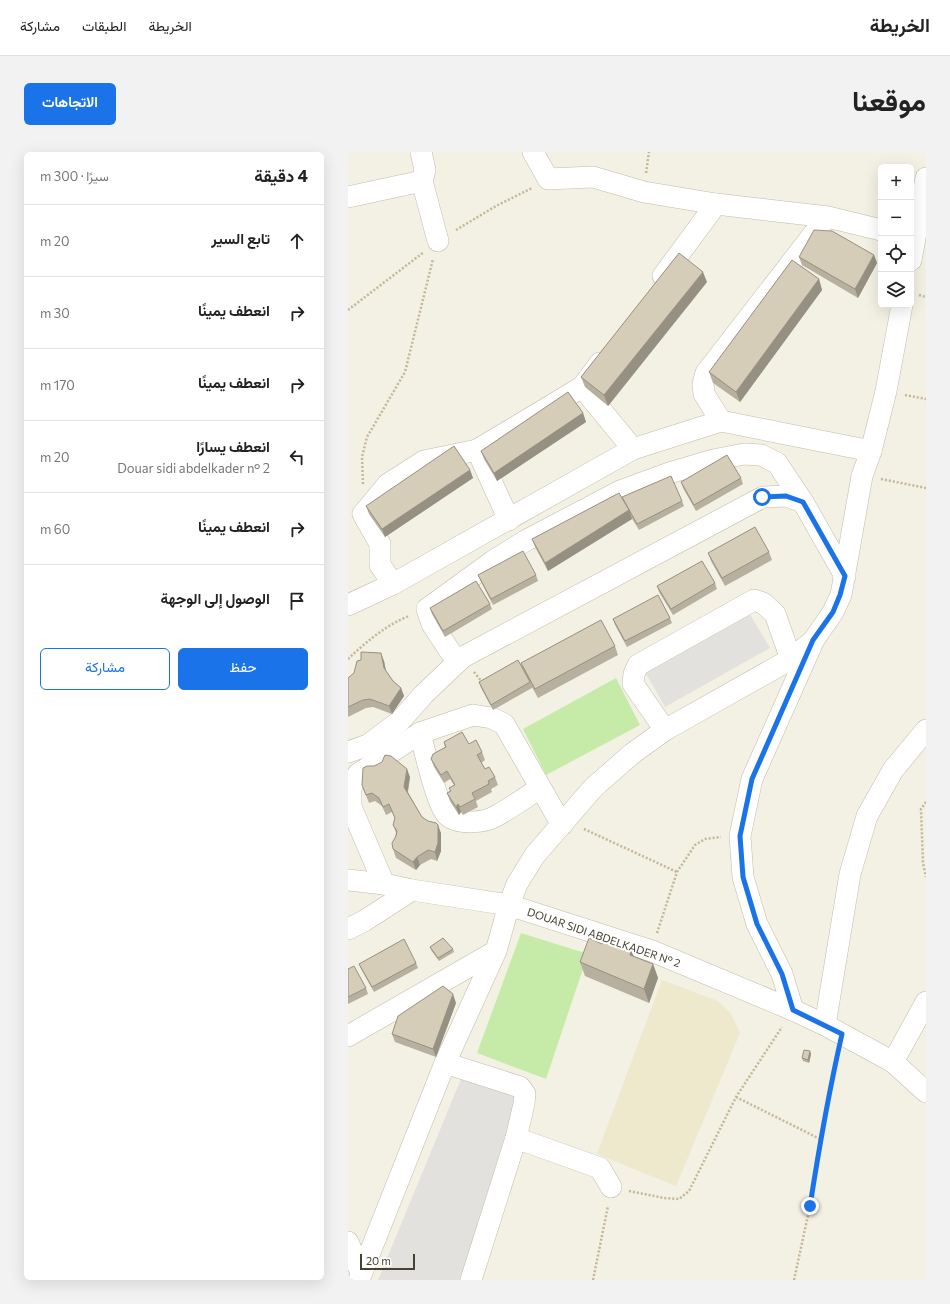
<!DOCTYPE html>
<html lang="ar">
<head>
<meta charset="utf-8">
<style>
	body { margin:0; font-family:Commissioner,Vazirmatn,sans-serif; background:#f2f2f2; color:#222; direction:rtl }
	.controls { position:absolute; right:12px; top:12px; display:grid; overflow:hidden; border-radius:6px; box-shadow:0 4px 16px #0002 }
	.controls button { width:36px; height:36px; display:grid; place-items:center; padding:0; border:0; border-bottom:1px solid #e0e0e0; background:#fff; color:#222; font:20px sans-serif }
	.scale { position:absolute; left:12px; bottom:10px; width:55px; box-sizing:border-box; padding-left:4px; border:2px solid #464133; border-top:0; font-size:11px; line-height:14px; white-space:nowrap; color:#464133; -webkit-text-stroke:3px #fff; paint-order:stroke }
	.stop { position:absolute; width:12px; height:12px; margin:-9px; border:3px solid #1a73e8; border-radius:50%; background:#fff }
	.stop.end { background:#1a73e8; border-color:#fff; box-shadow:0 1px 4px #0008 }
	.list { margin:0; padding:0; list-style:none }
	h2 { display:flex; justify-content:space-between; align-items:center; height:52px; margin:0; padding:0 16px; font-size:17px }
	h2 small { font-size:13px; font-weight:400; color:#767676 }
	.list li { display:grid; grid-template-columns:26px 1fr auto; gap:12px; align-items:center; box-sizing:border-box; height:72px; padding:0 16px; border-top:1px solid #e0e0e0 }
	.list b { display:block; font-size:15px; white-space:nowrap }
	.list p { margin:0; font-size:13px; white-space:nowrap; color:#767676 }
	.list em { font-size:13px; font-style:normal; color:#767676 }
	.actions { display:flex; gap:8px; padding:12px 16px }
	.actions a { flex:1; padding:9px 0; border:1px solid #1a73e8; border-radius:6px; text-align:center; font-size:14px; color:#1a73e8 }
	.actions .main { background:#1a73e8; color:#fff }
	.icon { flex:none; width:22px; height:22px; fill:none; stroke:currentColor; stroke-width:2; stroke-linecap:round; stroke-linejoin:round }
	.map { position:relative; flex:none; width:578px; height:1128px; overflow:hidden; direction:ltr; border-radius:6px }
	header { display:flex; align-items:center; gap:24px; box-sizing:border-box; height:56px; padding:0 20px; background:#fff; border-bottom:1px solid #e0e0e0 }
	header strong { font-size:19px }
	nav { display:flex; gap:22px; margin-inline-start:auto; font-size:14px }
	.intro { display:flex; align-items:center; justify-content:space-between; box-sizing:border-box; height:96px; padding:0 24px }
	h1 { margin:0; font-size:28px }
	.button { padding:10px 18px; border-radius:6px; background:#1a73e8; color:#fff; font-size:14px; font-weight:700 }
	main { display:flex; gap:24px; padding:0 24px }
	aside { flex:1; background:#fff; border-radius:6px; box-shadow:0 4px 16px #0002 }
	.map>svg:first-child { display:block }
	.education { fill:#eee8cd }
	.green { fill:#c6eba9 }
	.parking { fill:#e3e1dd }
	.lines { fill:none; stroke-linecap:round; stroke-linejoin:round }
	.minor-casing { stroke:#c2bca9; stroke-width:22 }
	.path { stroke:#c2b796; stroke-width:2.5; stroke-dasharray:2 2; stroke-linecap:butt }
	.minor { stroke:#fff; stroke-width:21 }
	.wall { fill:#b8b09f }
	.shaded-wall { fill:#969082 }
	.building { fill:#d6cdb9; stroke:#969082 }
	.route { stroke:#1a73e8; stroke-width:5 }
	.labels { text-anchor:middle; dominant-baseline:central; stroke-width:4; stroke-linejoin:round; paint-order:stroke }
	.street-label { font-size:11px; fill:#464133; stroke:#fff }
</style>
</head>
<body>
<header>
<strong>الخريطة</strong>
<nav><a>الخريطة</a><a>الطبقات</a><a>مشاركة</a></nav>
</header>
<div class="intro"><h1>موقعنا</h1><a class="button">الاتجاهات</a></div>
<main>
<div class="map">
<svg width="578" height="1128" viewBox="0 0 578 1128">
	<rect width="100%" height="100%" fill="#f3f0e4"/>
	<!-- education -->
	<polygon class="education" points="314,828 370,849 383,862 392,881 328,1034 249,1002"/>
	<!-- green -->
	<g class="green">
		<polygon points="268,526 292,573 198,623 175,577"/>
		<polygon points="173,781 240,802 198,927 129,901"/>
	</g>
	<!-- parking -->
	<g class="parking">
		<polygon points="400,459 422,496 317,555 296,518"/>
		<polygon points="113,927 173,943 113,1128 30,1128"/>
	</g>
	<g class="lines">
		<!-- minor casing -->
		<g class="minor-casing">
			<g id="minor">
				<polyline points="73,0 77,18 74,29 90,89"/>
				<polyline points="185,0 200,27 245,25 296,40 368,52 480,65 533,78"/>
				<polyline points="0,45 74,29"/>
				<polyline points="563,108 578,26"/>
				<polyline points="315,124 368,52"/>
				<polyline points="234,235 285,297"/>
				<polyline points="373,269 356,242 355,232 358,221 474,71"/>
				<polyline points="129,298 161,368"/>
				<polyline points="45,432 32,413 32,392 15,362 40,332 76,309 129,298 234,235 252,211"/>
				<polyline points="0,453 45,432 285,297 373,269 523,299"/>
				<polyline points="109,510 84,472 79,457 145,409 177,389 272,339 321,321 365,308 396,302 413,303 429,311 455,350"/>
				<polyline points="317,578 285,532 286,522 290,513 406,448 415,451 427,462 443,507"/>
				<path d="M 72,581 C 77,599 88,651 99,663 C 109,673 137,671 148,664 C 163,656 178,645 192,636"/>
				<polyline points="0,600 20,593 52,569 76,542 115,505 415,345 438,344 455,350 497,424"/>
				<polyline points="0,728 36,732 64,738 161,753 304,799 445,858 477,873 545,910 578,940"/>
				<polyline points="36,732 3,655 3,636 10,622 72,581 125,563 144,566 156,572 214,673"/>
				<polyline points="0,777 16,769 64,738"/>
				<polyline points="445,858 434,822 409,772 395,725 392,684 404,627 464,492"/>
				<polyline points="477,873 502,722 519,664 545,618 578,578"/>
				<polyline points="0,884 148,799"/>
				<polyline points="545,910 578,850"/>
				<polyline points="97,911 172,935 177,942 176,952 168,986 123,1128"/>
				<polyline points="168,986 252,1016 263,1035"/>
				<polyline points="0,1090 13,1121"/>
				<polyline points="11,1128 97,911 148,799 161,753 169,732 187,703 246,635 285,601 317,578 443,507 455,497 465,489 485,460 493,443 514,324 523,299 538,239 554,153"/>
			</g>
		</g>
		<!-- path -->
		<g class="path">
			<polyline points="298,21 301,0"/>
			<polyline points="108,78 148,54 184,36"/>
			<polyline points="571,143 578,145"/>
			<polyline points="0,158 76,100"/>
			<polyline points="557,243 578,247"/>
			<polyline points="533,327 578,336"/>
			<polyline points="15,332 14,305 19,285 57,220 85,107"/>
			<path d="M 0,507 C 18,490 38,473 61,464"/>
			<polyline points="126,520 134,530"/>
			<polyline points="578,650 573,657 575,711 578,725"/>
			<polyline points="236,677 329,720"/>
			<polyline points="309,781 329,720 347,693 357,687 373,685"/>
			<polyline points="388,945 472,987"/>
			<polyline points="281,1039 316,1046 331,1047 341,1039 388,945 434,875"/>
			<polyline points="245,1128 260,1054"/>
			<polyline points="446,1128 462,1054 472,987 490,902"/>
		</g>
		<!-- minor -->
		<use href="#minor" class="minor"/>
	</g>
	<!-- wall -->
	<g class="wall">
		<polygon points="526,103 529,111 510,146 454,113 451,105"/>
		<polygon points="471,127 474,138 392,250 365,231 361,220"/>
		<polygon points="359,130 260,254 237,235 233,225"/>
		<polygon points="235,261 238,270 149,329 136,307 133,299"/>
		<polygon points="122,318 125,326 37,385 21,362 18,354"/>
		<polygon points="393,326 395,332 348,359 335,336 333,330"/>
		<polygon points="274,345 334,349 336,354 291,378 283,365 284,367 200,419 187,395 184,387"/>
		<polygon points="421,400 424,408 377,434 363,409 360,401"/>
		<polygon points="130,423 188,423 190,429 145,453 132,428"/>
		<polygon points="367,431 369,437 325,463 311,440 309,434"/>
		<polygon points="142,452 144,457 97,485 84,462 82,456"/>
		<polygon points="322,466 324,471 279,495 267,473 265,467"/>
		<polygon points="267,494 270,503 190,546 184,535 184,536 145,558 133,536 131,530 174,514"/>
		<polygon points="36,509 38,519 45,529 53,536 56,544 44,562 25,555 18,556 0,565 0,526"/>
		<polygon points="96,590 121,592 134,600 137,608 133,611 137,617 147,625 150,633 143,637 144,640 128,649 130,655 115,663 113,660 111,663 102,649 99,641 103,639 101,636 106,633 102,627 96,631 86,615 83,607 97,595"/>
		<polygon points="26,614 62,625 60,640 74,665 93,681 93,699 89,709 83,707 72,713 68,718 48,706 45,697 48,681 45,673 47,667 44,660 38,663 34,654 27,649 21,651 14,633"/>
		<polygon points="254,792 283,798 286,804 305,812 310,826 301,851 237,824 232,810"/>
		<polygon points="82,795 105,797 106,800 91,809 83,798"/>
		<polygon points="68,811 70,816 26,840 13,817 11,812"/>
		<polygon points="0,817 18,836 20,842 0,852"/>
		<polygon points="108,851 88,905 47,890 44,882"/>
		<polygon points="463,902 461,911 455,909 454,906"/>
	</g>
	<!-- shaded-wall -->
	<g class="shaded-wall">
		<polygon points="526,103 529,111 510,146 507,137"/>
		<polygon points="355,120 359,130 260,254 256,243"/>
		<polygon points="471,127 474,138 392,250 388,240"/>
		<polygon points="235,261 238,270 149,329 146,321"/>
		<polygon points="122,318 125,326 37,385 34,377"/>
		<polygon points="281,358 284,367 200,419 197,411"/>
		<polygon points="33,501 36,509 39,525 36,516"/>
		<polygon points="53,536 56,544 44,562 41,554"/>
		<polygon points="59,617 62,625 59,643 56,635"/>
		<polygon points="110,652 113,660 111,663 108,655"/>
		<polygon points="90,673 93,681 93,699 89,709 87,700"/>
		<polygon points="69,705 72,713 68,718 65,710"/>
		<polygon points="283,798 288,812 282,803"/>
		<polygon points="305,812 310,826 301,851 296,837"/>
		<polygon points="105,842 108,851 88,905 85,897"/>
		<polygon points="462,899 463,902 461,911 460,908"/>
	</g>
	<!-- building -->
	<g class="building">
		<polygon points="466,78 484,79 526,103 507,137 451,105"/>
		<polygon points="331,101 355,120 256,243 233,225"/>
		<polygon points="444,108 471,127 388,240 361,220"/>
		<polygon points="220,240 235,261 146,321 133,299"/>
		<polygon points="106,294 122,318 34,377 18,354"/>
		<polygon points="379,303 393,326 346,353 333,330"/>
		<polygon points="323,324 334,349 289,372 274,345"/>
		<polygon points="271,341 281,358 197,411 184,387"/>
		<polygon points="407,375 421,400 374,426 360,401"/>
		<polygon points="175,399 188,423 143,447 130,423"/>
		<polygon points="354,409 367,431 323,457 309,434"/>
		<polygon points="128,429 142,452 95,479 82,456"/>
		<polygon points="310,443 322,466 277,489 265,467"/>
		<polygon points="253,468 267,494 187,537 173,511"/>
		<polygon points="13,500 33,501 36,516 45,529 53,536 41,554 22,547 15,548 0,555 0,526 6,521 9,509 13,508"/>
		<polygon points="170,508 182,530 143,553 131,530"/>
		<polygon points="114,580 121,592 128,588 134,600 129,603 137,617 141,615 147,625 140,629 141,632 124,641 127,647 112,655 110,652 108,655 99,641 103,639 101,636 107,633 99,619 93,623 83,607 85,602 98,595 96,590"/>
		<polygon points="37,603 43,604 59,617 56,635 74,665 80,669 88,671 90,673 90,691 87,700 80,698 69,705 65,710 45,697 44,691 48,684 49,679 45,673 47,666 41,652 35,655 31,646 24,641 18,643 14,633 15,616 19,614 26,614 34,610"/>
		<polygon points="95,786 105,797 90,806 82,795"/>
		<polygon points="241,786 254,792 256,788 283,798 282,803 305,812 296,837 232,810"/>
		<polygon points="56,787 68,811 24,835 11,812"/>
		<polygon points="6,814 18,836 0,845 0,817"/>
		<polygon points="95,834 105,842 85,897 44,882 50,864"/>
		<polygon points="456,898 462,899 460,908 454,906"/>
	</g>
	<g class="lines">
		<!-- route -->
		<path class="route" d="M 414,345 L 438,344 L 455,350 L 497,424 L 492,443 L 485,460 L 465,488 L 404,627 L 392,684 L 395,725 L 409,772 L 434,822 L 445,858 L 494,882 C 481,939 471,996 462,1054"/>
	</g>
	<g class="labels">
		<!-- street labels -->
		<g class="street-label">
			<text transform="translate(256 785) rotate(19)">DOUAR SIDI ABDELKADER N° 2</text>
		</g>
	</g>
</svg>
<div class="controls">
<button>+</button>
<button>−</button>
<button><svg class="icon" aria-label="locate" viewBox="0 0 24 24"><circle cx="12" cy="12" r="6"/><path d="M12 2v4M12 18v4M2 12h4M18 12h4"/></svg></button>
<button><svg class="icon" aria-label="layers" viewBox="0 0 24 24"><path d="M12 4l9 5-9 5-9-5zM3 14l9 5 9-5"/></svg></button>
</div>
<div class="scale">20 m</div>
<div class="stop" style="left:414px;top:345px"></div>
<div class="stop end" style="left:462px;top:1054px"></div>
</div>
<aside>
<h2>4 دقيقة<small>سيرًا · 300 m</small></h2>
<ul class="list">
<li><svg class="icon" aria-label="ahead" viewBox="0 0 24 24"><path d="M12 20V5M6 11l6-6 6 6"/></svg><div><b>تابع السير</b></div><em>20 m</em></li>
<li><svg class="icon" aria-label="right" viewBox="0 0 24 24"><path d="M7 20v-9h11M14 6l5 5-5 5"/></svg><div><b>انعطف يمينًا</b></div><em>30 m</em></li>
<li><svg class="icon" aria-label="right" viewBox="0 0 24 24"><path d="M7 20v-9h11M14 6l5 5-5 5"/></svg><div><b>انعطف يمينًا</b></div><em>170 m</em></li>
<li><svg class="icon" aria-label="left" viewBox="0 0 24 24"><path d="M17 20v-9H6M10 6l-5 5 5 5"/></svg><div><b>انعطف يسارًا</b><p>Douar sidi abdelkader n° 2</p></div><em>20 m</em></li>
<li><svg class="icon" aria-label="right" viewBox="0 0 24 24"><path d="M7 20v-9h11M14 6l5 5-5 5"/></svg><div><b>انعطف يمينًا</b></div><em>60 m</em></li>
<li><svg class="icon" aria-label="arrive" viewBox="0 0 24 24"><path d="M6 21V4h12l-3 4 3 4H6"/></svg><div><b>الوصول إلى الوجهة</b></div></li>
</ul>
<div class="actions"><a class="main">حفظ</a><a>مشاركة</a></div>
</aside>
</main>
</body>
</html>
